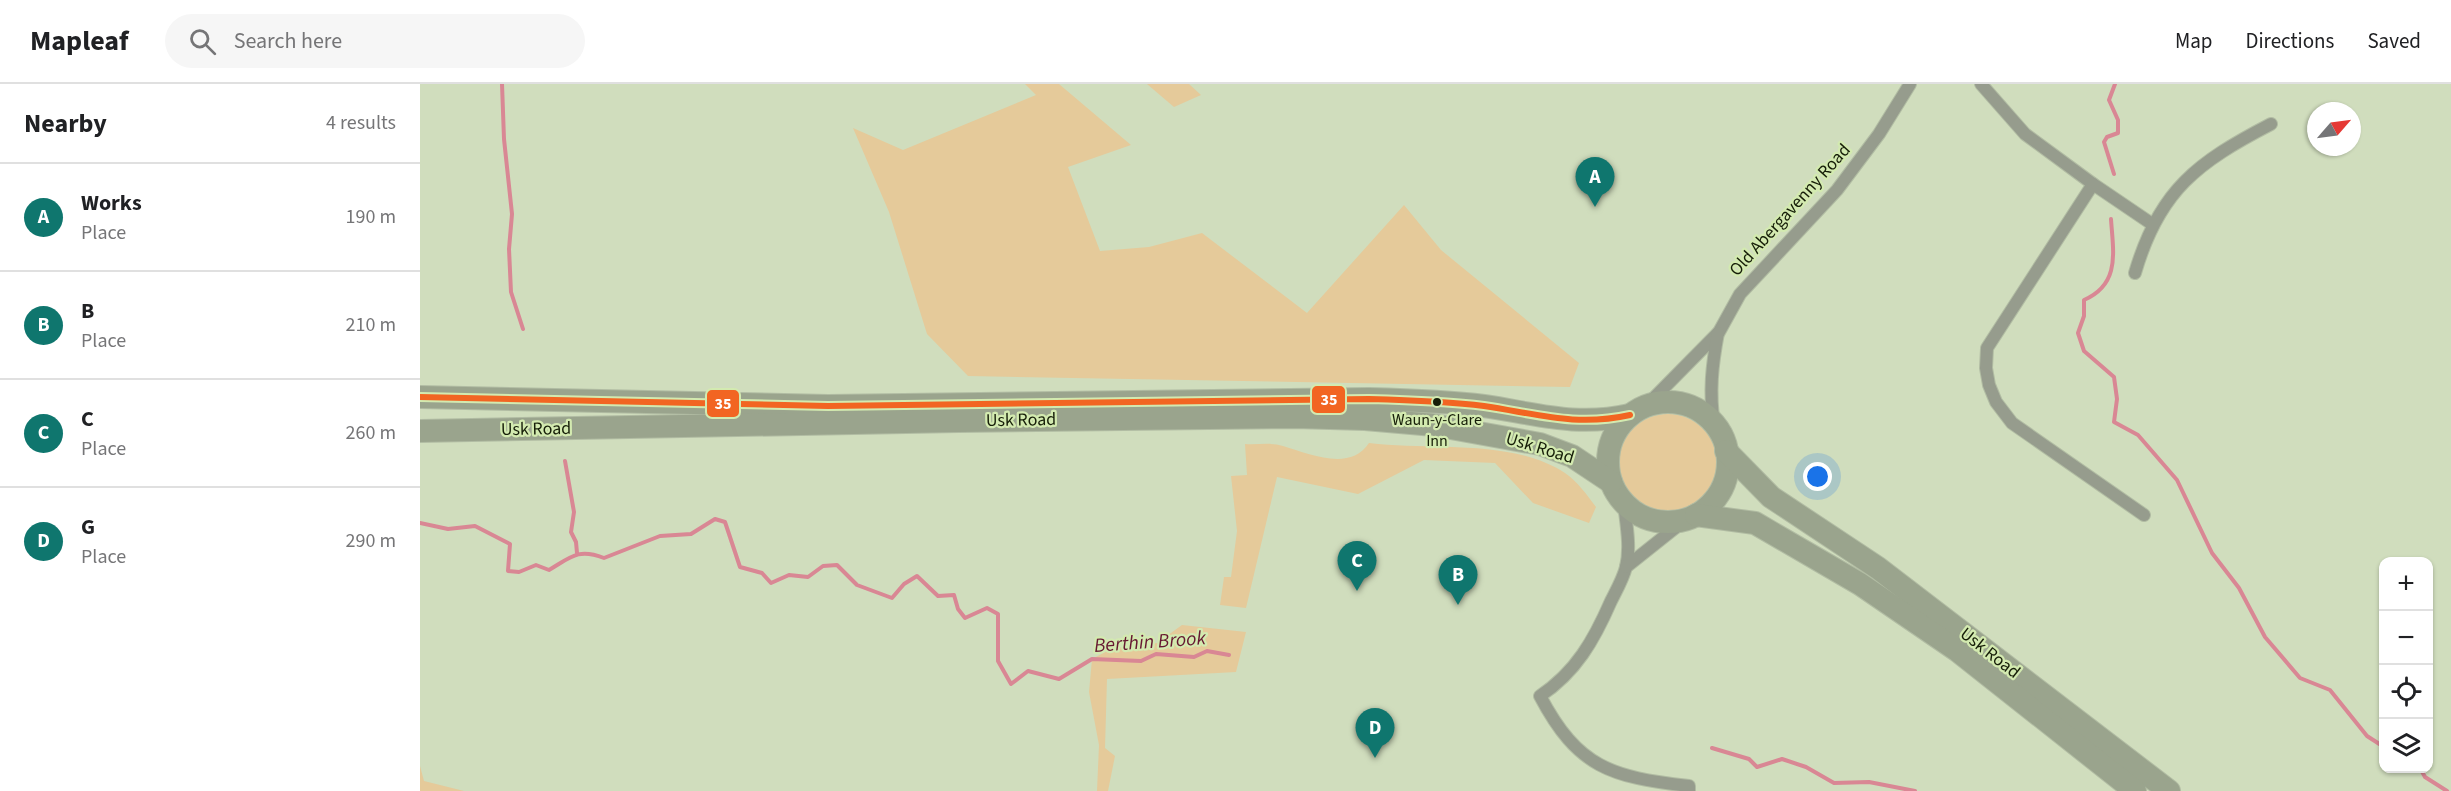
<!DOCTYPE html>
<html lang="en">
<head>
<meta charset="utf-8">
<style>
	body { margin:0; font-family:"Source Sans 3",sans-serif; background:#f6f6f6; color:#202124 }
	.controls { position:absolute; right:18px; bottom:18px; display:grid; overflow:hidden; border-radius:12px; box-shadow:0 2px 4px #0004 }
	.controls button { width:54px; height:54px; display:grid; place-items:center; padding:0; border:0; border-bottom:2px solid #e0e0e0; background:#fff; color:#202124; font:30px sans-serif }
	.compass { position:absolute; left:1887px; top:18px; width:54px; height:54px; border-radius:50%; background:#fff; box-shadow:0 2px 4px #0004; rotate:62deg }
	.you { position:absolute; left:1398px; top:393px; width:21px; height:21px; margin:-15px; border:4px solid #fff; border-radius:50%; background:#1a73e8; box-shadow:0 0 0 9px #1a73e833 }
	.badge { display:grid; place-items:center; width:39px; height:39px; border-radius:50%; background:#0f766e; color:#fff; font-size:20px; font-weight:700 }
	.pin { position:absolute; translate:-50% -50px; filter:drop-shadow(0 2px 3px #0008) }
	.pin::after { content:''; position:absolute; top:32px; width:21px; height:18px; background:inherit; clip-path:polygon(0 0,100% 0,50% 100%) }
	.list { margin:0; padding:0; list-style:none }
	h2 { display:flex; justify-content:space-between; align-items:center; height:78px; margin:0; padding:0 24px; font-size:26px }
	h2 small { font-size:20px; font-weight:400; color:#757577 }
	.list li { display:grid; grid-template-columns:39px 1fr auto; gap:18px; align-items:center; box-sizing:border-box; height:108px; padding:0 24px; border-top:2px solid #e0e0e0 }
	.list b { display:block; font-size:22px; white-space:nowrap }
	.list p { margin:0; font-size:20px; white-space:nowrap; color:#757577 }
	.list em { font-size:20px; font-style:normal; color:#757577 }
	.icon { flex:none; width:33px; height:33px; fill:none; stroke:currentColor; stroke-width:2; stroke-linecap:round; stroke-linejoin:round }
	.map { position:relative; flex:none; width:2031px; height:707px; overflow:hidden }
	header { display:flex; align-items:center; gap:36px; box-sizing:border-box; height:84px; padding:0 30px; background:#fff; border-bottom:2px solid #e0e0e0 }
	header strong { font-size:28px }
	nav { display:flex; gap:33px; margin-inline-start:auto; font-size:21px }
	.search { width:420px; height:54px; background:#f6f6f6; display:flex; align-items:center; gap:15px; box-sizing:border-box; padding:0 21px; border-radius:33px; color:#757577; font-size:22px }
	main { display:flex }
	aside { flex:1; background:#fff }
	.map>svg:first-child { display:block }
	.green { fill:#e5ca9a }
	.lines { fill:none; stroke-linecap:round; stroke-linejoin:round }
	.stream { stroke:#d98794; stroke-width:4 }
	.street-casing { stroke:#b1bca3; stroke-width:14 }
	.highway-casing { stroke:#b1bca3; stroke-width:24 }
	.street { stroke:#969c8d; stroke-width:12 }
	.highway { stroke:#9aa48d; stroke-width:22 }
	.bus-1-casing { stroke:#d3eab0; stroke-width:10 }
	.bus-1 { stroke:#f26522; stroke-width:6 }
	.bus-dot { fill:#161e08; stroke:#d3eab0; stroke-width:2 }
	.labels { text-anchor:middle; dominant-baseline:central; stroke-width:4.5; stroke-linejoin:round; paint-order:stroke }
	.bus-label { font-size:16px; fill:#161e08; stroke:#d3eab0 }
	.street-label { font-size:18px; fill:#161e08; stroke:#d3eab0 }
	.water-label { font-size:20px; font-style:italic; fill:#661831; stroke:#d3eab0 }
	.line-badge { stroke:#d3eab0; stroke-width:2 }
	.badge-label { font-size:16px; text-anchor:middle; font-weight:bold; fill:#fff }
</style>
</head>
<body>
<header>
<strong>Mapleaf</strong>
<div class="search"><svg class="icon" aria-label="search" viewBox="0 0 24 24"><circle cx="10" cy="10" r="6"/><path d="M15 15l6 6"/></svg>Search here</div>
<nav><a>Map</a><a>Directions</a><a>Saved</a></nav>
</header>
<main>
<aside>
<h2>Nearby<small>4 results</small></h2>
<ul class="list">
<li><span class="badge">A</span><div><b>Works</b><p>Place</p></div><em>190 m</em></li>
<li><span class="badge">B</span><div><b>B</b><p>Place</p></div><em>210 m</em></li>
<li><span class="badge">C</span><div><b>C</b><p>Place</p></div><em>260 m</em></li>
<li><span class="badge">D</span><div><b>G</b><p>Place</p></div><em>290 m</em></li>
</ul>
</aside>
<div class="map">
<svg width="2031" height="707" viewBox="0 0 2031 707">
	<rect width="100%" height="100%" fill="#d0ddbd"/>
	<!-- green -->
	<g class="green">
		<polygon points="605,0 639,0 711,61 648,83 680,167 729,163 782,149 887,229 984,121 1021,166 1159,279 1150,303 548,292 507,250 469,128 433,44 483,66 616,11"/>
		<polygon points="727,0 769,0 781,11 754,23"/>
		<circle cx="1248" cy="379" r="49"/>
		<path d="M 949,359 C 1010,367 1092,354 1145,389 C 1158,398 1167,411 1176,423 L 1169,439 L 1113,419 L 1075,379 L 1004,376 L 938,410 L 857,393 L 826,524 L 800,521 L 804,493 L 811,493 L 817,447 L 811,392 L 827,391 L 825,360 C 837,361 852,358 863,362 C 890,370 930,388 949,359 Z"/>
		<polygon points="762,541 826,548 816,588 687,595 685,664 695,672 688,707 677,707 679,661 669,608 672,575 693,564 737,559"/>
		<polygon points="0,682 4,697 44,707 0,707"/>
	</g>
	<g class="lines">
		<!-- stream -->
		<g class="stream">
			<polyline points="82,0 84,55 92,130 89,165 91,208 103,245"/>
			<polyline points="1694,90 1684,58 1687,53 1698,49 1698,36 1689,16 1695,0"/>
			<path d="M 1691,135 C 1693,167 1701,200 1664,216 L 1664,232 L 1658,249 L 1664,267 L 1694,293 L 1697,315 L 1694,338 L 1718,351 L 1757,396 L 1792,469 L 1819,504 L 1845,553 L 1880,594 L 1910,606 L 1947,652 L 1964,663"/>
			<polyline points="145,377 154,428 151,448 156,458 157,469"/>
			<path d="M 0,439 L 28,445 L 55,442 L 90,460 L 88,487 L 99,488 L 116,481 L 129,486 C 151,473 158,464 184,474 L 240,452 L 271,450 L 295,435 L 305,438 L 320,483 L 342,489 L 351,499 L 369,491 L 388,493 L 403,482 L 417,481 L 437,501 L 472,514 L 484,500 L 497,492 L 518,512 L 534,511 L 538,525 L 545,534 L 567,524 L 578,530 L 578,577 L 591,600 L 608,587 L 639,595 L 672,575 L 721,577 L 736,570 L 774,573 L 787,567 L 809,571"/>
			<polyline points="1292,664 1329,675 1337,683 1362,675 1386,683 1414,699 1449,698 1495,707"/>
			<polyline points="2000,684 2005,693 2027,707"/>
		</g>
		<!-- street casing -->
		<g class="street-casing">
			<g id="street">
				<polyline points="1561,0 1605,50 1673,100 1567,264 1566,284 1569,301 1576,318 1592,339 1724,431"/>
				<polyline points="1673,100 1732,140"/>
				<path d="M 1715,189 C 1739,106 1778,78 1851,40"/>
				<polyline points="1225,323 1299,248 1320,210 1417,106 1459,50 1490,0"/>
				<path d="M 1294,341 C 1289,308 1292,281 1298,249"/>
				<path d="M 1204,419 C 1206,439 1211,463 1206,483 C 1203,495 1196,507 1191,517 C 1174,556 1156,588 1120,612 C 1158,684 1191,693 1269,702 L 1269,707"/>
				<polyline points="1206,483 1265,436"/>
			</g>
		</g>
		<!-- highway casing -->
		<g class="highway-casing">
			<g id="highway">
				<path d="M 0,313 L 408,322 L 949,315 C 988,316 1026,317 1064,322 C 1118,330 1156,343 1210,331"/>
				<circle cx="1248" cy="378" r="60"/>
				<polyline points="0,347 538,337 875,333 945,335 1014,341 1120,360 1152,372 1191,398"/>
				<polyline points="1306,367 1351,413 1458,484 1749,707"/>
				<polyline points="1276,431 1335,439 1440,500 1538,567 1715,707"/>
			</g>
		</g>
		<!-- street -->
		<use href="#street" class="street"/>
		<!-- highway -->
		<use href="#highway" class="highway"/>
		<!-- bus-1 casing -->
		<g class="bus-1-casing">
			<path id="bus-1" d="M 0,313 L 408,322 L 949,315 C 988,316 1026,317 1064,322 C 1118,330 1156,343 1210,331"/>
		</g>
		<!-- bus-1 -->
		<use href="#bus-1" class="bus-1"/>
	</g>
	<!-- markers -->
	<circle class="bus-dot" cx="1017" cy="318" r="5"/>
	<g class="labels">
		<!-- bus labels -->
		<g class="bus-label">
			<text x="1017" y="336">Waun-y-Clare<tspan x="1017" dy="21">Inn</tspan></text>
		</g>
		<!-- street labels -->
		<g class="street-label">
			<text transform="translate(1370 126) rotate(-48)">Old Abergavenny Road</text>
			<text transform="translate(601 336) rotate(-1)">Usk Road</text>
			<text transform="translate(116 345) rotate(-1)">Usk Road</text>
			<text transform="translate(1120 364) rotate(17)">Usk Road</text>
			<text transform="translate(1570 569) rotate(38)">Usk Road</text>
		</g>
		<!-- water labels -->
		<g class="water-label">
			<text transform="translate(730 558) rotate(-4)">Berthin Brook</text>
		</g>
	</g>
	<g class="line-badge">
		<rect x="891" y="301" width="35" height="29" rx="6" fill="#f26522"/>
		<rect x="286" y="305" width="34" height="29" rx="6" fill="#f26522"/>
	</g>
	<g class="badge-label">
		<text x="909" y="321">35</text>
		<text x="303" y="325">35</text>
	</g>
</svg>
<div class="controls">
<button>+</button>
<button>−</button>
<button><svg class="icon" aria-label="locate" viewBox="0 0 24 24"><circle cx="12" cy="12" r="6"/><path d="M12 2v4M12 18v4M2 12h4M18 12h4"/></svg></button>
<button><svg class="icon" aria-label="layers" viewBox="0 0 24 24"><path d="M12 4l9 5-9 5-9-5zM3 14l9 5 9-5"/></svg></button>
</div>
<svg class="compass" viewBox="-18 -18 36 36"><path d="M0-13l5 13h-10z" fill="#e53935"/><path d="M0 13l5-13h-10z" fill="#757577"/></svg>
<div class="you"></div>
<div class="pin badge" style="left:1175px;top:123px">A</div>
<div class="pin badge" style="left:1038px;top:521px">B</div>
<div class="pin badge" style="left:937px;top:507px">C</div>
<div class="pin badge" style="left:955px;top:674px">D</div>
</div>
</main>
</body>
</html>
